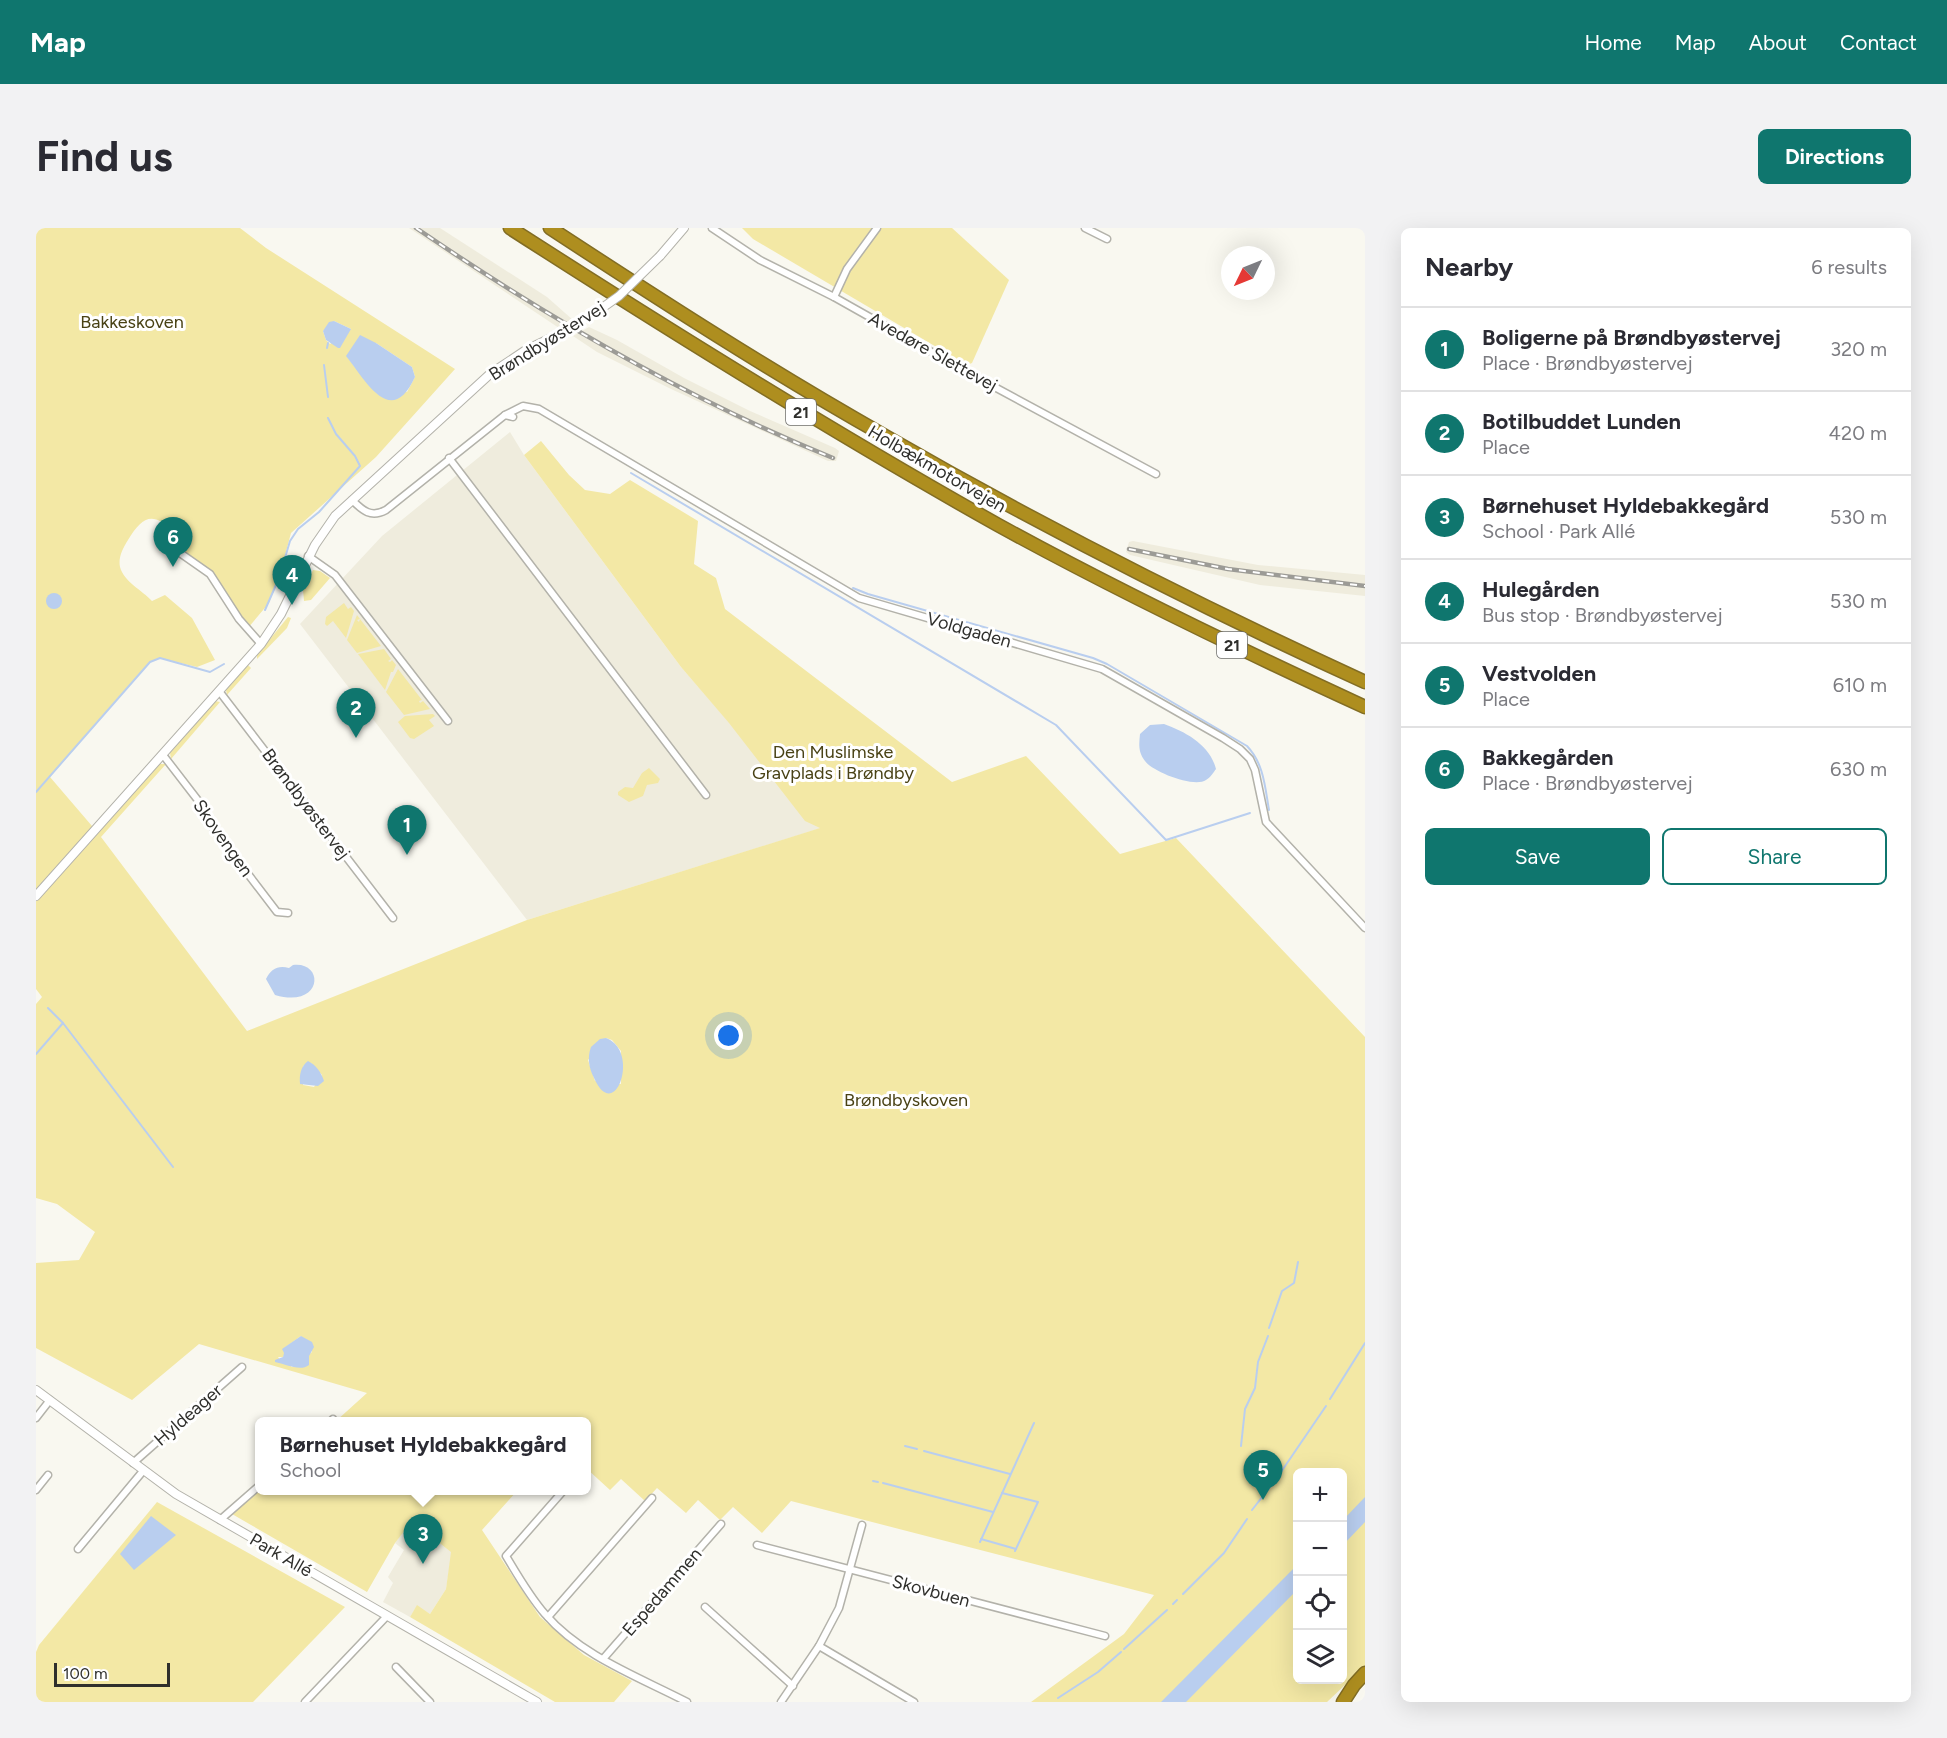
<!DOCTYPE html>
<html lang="en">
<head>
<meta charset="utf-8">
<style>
	body { margin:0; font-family:Figtree,sans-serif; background:#f2f2f3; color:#2b2b33 }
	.controls { position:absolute; right:18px; bottom:18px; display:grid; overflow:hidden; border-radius:9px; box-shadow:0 6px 24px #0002 }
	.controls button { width:54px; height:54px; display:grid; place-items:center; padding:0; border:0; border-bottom:2px solid #e1e1e2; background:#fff; color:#2b2b33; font:30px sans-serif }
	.compass { position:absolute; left:1185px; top:18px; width:54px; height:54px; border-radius:50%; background:#fff; box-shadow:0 6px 24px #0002; rotate:227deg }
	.scale { position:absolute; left:18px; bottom:15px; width:116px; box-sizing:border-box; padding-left:6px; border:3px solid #2f2f2c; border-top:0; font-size:16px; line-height:21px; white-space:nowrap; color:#2f2f2c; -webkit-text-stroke:4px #fff; paint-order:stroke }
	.you { position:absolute; left:693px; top:808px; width:21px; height:21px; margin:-15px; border:4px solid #fff; border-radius:50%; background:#1a73e8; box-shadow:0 0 0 9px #1a73e833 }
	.badge { display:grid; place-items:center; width:39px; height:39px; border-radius:50%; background:#0f766e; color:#fff; font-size:20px; font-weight:700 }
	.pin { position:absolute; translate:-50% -50px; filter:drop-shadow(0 2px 3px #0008) }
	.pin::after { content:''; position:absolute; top:32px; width:21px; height:18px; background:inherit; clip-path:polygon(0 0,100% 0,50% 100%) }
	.popup { position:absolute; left:219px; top:1189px; width:336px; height:78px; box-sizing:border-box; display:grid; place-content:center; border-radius:9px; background:#fff; filter:drop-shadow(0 2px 4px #0005); font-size:20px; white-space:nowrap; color:#7c7c81 }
	.popup b { font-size:22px; color:#2b2b33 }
	.popup::after { content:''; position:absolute; left:50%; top:100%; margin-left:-12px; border:12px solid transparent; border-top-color:#fff }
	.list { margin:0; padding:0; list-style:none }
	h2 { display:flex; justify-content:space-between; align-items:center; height:78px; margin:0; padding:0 24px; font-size:26px }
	h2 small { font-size:20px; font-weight:400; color:#7c7c81 }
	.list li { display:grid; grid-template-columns:39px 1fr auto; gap:18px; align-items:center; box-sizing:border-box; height:84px; padding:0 24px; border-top:2px solid #e1e1e2 }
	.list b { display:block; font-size:22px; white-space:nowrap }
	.list p { margin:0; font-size:20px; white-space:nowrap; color:#7c7c81 }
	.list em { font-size:20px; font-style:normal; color:#7c7c81 }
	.actions { display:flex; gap:12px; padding:18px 24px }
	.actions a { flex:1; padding:14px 0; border:2px solid #0f766e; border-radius:9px; text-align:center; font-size:21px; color:#0f766e }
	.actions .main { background:#0f766e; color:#fff }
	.icon { flex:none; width:33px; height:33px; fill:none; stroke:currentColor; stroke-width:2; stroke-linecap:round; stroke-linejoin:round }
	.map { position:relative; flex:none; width:1329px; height:1474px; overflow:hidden; border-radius:9px }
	header { display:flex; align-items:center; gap:36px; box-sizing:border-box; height:84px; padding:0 30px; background:#0f766e; color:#fff }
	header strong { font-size:28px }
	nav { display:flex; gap:33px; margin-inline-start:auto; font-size:21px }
	.intro { display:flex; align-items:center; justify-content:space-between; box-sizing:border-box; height:144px; padding:0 36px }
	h1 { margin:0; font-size:42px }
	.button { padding:15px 27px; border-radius:9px; background:#0f766e; color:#fff; font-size:21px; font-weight:700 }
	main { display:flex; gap:36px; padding:0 36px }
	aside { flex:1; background:#fff; border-radius:9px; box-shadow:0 6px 24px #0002 }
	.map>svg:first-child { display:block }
	.built { fill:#efecdd }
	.green { fill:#f3e8a5; fill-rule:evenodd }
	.water { fill:#b9ceef }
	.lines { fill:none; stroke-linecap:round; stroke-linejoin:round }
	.stream { stroke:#b9ceef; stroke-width:2 }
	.minor-casing { stroke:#b3b2aa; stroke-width:9 }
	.tertiary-casing { stroke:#b3b2aa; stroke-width:10 }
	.motorway-casing { stroke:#826d24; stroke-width:15 }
	.minor { stroke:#fff; stroke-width:6 }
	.tertiary { stroke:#fff; stroke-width:8 }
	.motorway { stroke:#ae8e1f; stroke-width:12 }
	.rail-casing { stroke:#9c9b96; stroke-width:4.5 }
	.rail { stroke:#fff; stroke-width:2; stroke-dasharray:7; stroke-linecap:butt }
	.tertiary-bridge-casing { stroke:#b3b2aa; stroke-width:10; stroke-linecap:butt }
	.tertiary-bridge { stroke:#fff; stroke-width:8 }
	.labels { text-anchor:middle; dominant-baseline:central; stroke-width:6; stroke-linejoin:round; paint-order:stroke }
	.shield { fill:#fff; stroke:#6d6d6b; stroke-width:1.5 }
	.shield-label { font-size:16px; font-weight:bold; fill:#2f2f2c }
	.park-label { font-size:18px; fill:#494215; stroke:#fff }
	.street-label { font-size:18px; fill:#2f2f2c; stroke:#fff }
</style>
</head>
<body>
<header>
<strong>Map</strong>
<nav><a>Home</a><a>Map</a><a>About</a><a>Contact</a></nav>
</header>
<div class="intro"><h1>Find us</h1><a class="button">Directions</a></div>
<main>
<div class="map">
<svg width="1329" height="1474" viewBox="0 0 1329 1474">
	<rect width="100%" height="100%" fill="#f9f8f0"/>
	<!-- built -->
	<g class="built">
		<polygon points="373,0 404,0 511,69 537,92 523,100"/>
		<polygon points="553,99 581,112 648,150 714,183 799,220 803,223 800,233 792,233 635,161 561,124 537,108"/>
		<polygon points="474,204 488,227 645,439 785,600 491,692 264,396 346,308"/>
		<polygon points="1097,313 1222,337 1329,347 1329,368 1224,357 1094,327 1090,324 1093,314"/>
		<polygon points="375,1293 416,1323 410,1361 394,1386 381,1378 374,1389 347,1374 357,1355 352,1349 368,1322 359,1315"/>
	</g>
	<!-- green -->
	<g class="green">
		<path d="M 0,0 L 204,0 L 230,20 L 419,141 L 340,229 L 255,305 L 243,350 L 233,375 L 212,400 C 199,383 190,364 177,348 C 167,337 154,329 144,318 L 143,304 L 138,304 C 116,282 106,289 92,312 C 87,320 82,329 84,339 C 88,354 106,362 116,373 L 129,367 L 156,390 L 179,432 L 161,439 L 124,430 L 114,434 L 14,549 L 62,605 L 124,536 L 130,536 L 65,609 L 211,803 L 491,692 L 784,600 L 769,593 L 693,495 L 645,439 L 488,227 L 505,213 L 533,247 L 549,262 L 574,266 L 594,252 L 662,293 L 658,336 L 680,350 L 689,381 L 916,554 L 990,528 L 1084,626 L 1140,610 L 1329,809 L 1329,1438 L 1291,1474 L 995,1474 L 1088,1406 L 1118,1367 L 755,1273 L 726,1305 L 697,1279 L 684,1292 L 662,1272 L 650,1285 L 621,1260 L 609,1273 L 585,1251 L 574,1262 L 551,1241 L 550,1194 L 300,1193 L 331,1165 L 163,1116 L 96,1172 L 0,1120 L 0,1035 L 43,1032 L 59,1004 L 21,976 L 0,970 L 0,776 L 6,769 L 0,761 ZM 298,93 L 315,101 L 294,116 L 290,112 L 287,103 ZM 340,115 L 376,139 L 379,149 L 371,164 L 318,138 L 311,128 ZM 570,810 L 576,812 L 585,823 L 585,856 L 559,853 L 552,832 ZM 275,835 L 286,847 L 278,859 L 267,857 L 267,838 ZM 265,1108 L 276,1124 L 256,1139 L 252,1136 L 247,1136 L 242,1129 L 247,1129 L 249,1125 L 247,1121 ZM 1262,1244 L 1306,1244 L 1306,1452 L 1262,1452 Z"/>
		<polygon points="706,0 916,0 973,52 936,135 931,137 717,11"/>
		<polygon points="277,342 284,343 294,350 275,372 268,373 267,362"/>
		<polygon points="308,375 312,381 315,379 318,383 310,410 297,393 291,398 289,396 290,389"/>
		<polygon points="321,387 324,391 321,392 323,394 324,391 345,418 321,425 311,412"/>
		<polygon points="252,389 255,390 251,400 221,431 221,427"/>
		<polygon points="348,421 355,431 352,433 354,434 356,432 360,437 357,444 355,444 349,462 322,426"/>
		<polygon points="212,437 215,440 191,467 190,462"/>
		<polygon points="362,441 386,472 383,473 384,475 387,473 394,481 368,487 350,464"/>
		<polygon points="179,473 184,474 135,531 134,525"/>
		<polygon points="397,486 399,488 393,492 398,498 378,511 374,510 362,494 369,488"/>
		<polygon points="613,540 624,551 622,555 611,557 607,568 593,574 582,567 582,564 589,559 597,560 606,545"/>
		<polygon points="224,1262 481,1263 446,1302 504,1389 548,1427 596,1453 578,1474 519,1474 374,1389 381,1377 394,1386 410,1361 415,1324 376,1293 359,1315 331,1364 196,1286"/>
		<polygon points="121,1274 309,1379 217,1474 0,1474 0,1424 3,1417"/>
	</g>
	<!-- water -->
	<g class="water">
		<polygon points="298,93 315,101 304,120 302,120 290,112 287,103 293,94"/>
		<path d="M 324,107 L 340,115 L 376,139 L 379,149 C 355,201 330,153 310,128 Z"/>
		<circle cx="18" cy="373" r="8"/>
		<path d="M 1128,496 C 1150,504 1174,517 1180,541 C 1177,545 1174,550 1170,552 C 1158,560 1117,544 1109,533 C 1102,524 1103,516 1104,506 L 1114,497 Z"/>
		<path d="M 257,737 C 289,733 287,781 239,767 L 230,751 C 235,741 242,737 253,740 Z"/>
		<path d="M 570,810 C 605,823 579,897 558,850 C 553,840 551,830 555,819 L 564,811 Z"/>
		<path d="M 272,833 C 280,837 285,844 288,853 L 282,858 L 264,856 C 263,847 265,838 272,833 Z"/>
		<path d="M 265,1108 L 276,1114 L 278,1119 L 273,1128 L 273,1137 C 264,1144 250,1136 239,1134 L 239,1132 L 247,1129 L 248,1125 L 246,1121 Z"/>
		<polygon points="1329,1269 1329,1294 1307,1317 1307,1292"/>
		<polygon points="115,1288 140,1307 98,1342 84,1326"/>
		<polygon points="1261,1337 1261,1362 1150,1474 1125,1474"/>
	</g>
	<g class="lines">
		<!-- stream -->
		<g class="stream">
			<polyline points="291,120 292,115"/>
			<polyline points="288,137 292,169"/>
			<polyline points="595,245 1020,497 1130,612 1214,585"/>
			<path d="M 817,360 L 832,366 L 1057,430 L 1071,436 L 1211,518 C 1228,536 1229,559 1233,582"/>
			<polyline points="229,382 243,350 254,313 262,301 283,284 324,238 319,228 300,206 292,190"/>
			<polyline points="0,564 114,434 124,430 174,444 188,436"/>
			<polyline points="12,780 27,795 137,939"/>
			<polyline points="0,826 27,795"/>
			<polyline points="1233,1100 1246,1063 1258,1055 1262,1034"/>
			<polyline points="1294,1171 1329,1115"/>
			<polyline points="869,1218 881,1221"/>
			<polyline points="1205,1218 1209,1181 1219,1160 1222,1134 1232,1108"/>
			<polyline points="888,1223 974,1246"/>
			<polyline points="1245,1244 1290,1178"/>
			<polyline points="837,1253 842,1254"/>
			<polyline points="847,1255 957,1284"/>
			<polyline points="966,1265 1002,1274 979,1323"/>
			<polyline points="1216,1282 1241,1250"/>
			<polyline points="945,1311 980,1321"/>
			<polyline points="944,1314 998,1195"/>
			<polyline points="1147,1366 1188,1325 1211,1291"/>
			<polyline points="1137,1376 1141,1372"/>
			<polyline points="1088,1421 1131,1382"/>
			<polyline points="1022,1470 1062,1444 1085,1424"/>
		</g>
		<!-- minor casing -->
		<g class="minor-casing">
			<g id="minor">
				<polyline points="676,0 724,32 798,69 940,149 1120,246"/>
				<polyline points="1049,0 1071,11"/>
				<polyline points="798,69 811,41 841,0"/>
				<polyline points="469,187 487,178 503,181 823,370 1066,441 1187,510 1204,521 1214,531 1219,542 1230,594 1329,700"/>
				<polyline points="413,230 670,567"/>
				<path d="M 316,272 C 327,283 335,290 350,282 L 469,187 L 477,189"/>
				<polyline points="144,325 174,346 203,391 225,416"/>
				<polyline points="272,328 299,347 412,493"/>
				<polyline points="183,463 357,690"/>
				<polyline points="127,527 164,575 167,587 241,684 252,685"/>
				<polyline points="0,1190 14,1172"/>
				<polyline points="294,1194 297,1191"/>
				<polyline points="97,1235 206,1139"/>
				<polyline points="0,1262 12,1247"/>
				<path d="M 528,1262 L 470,1328 C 482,1348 494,1369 509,1386 C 545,1428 603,1449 651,1474"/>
				<polyline points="184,1292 224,1257"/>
				<polyline points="721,1317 1069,1408"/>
				<polyline points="42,1321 107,1243"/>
				<polyline points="669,1379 757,1458"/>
				<polyline points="512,1389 616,1270"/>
				<polyline points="783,1418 878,1474"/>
				<polyline points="567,1431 685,1296"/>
				<polyline points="360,1439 394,1474"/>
				<polyline points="269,1474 351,1388"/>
				<polyline points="745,1474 783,1418 803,1380 826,1297"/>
			</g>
		</g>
		<!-- tertiary casing -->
		<g class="tertiary-casing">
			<g id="tertiary">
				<polyline points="624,28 648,0"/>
				<polyline points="0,668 225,416 245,386 279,317 299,288 454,146 490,122 521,107"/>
				<polyline points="0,1162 140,1266 501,1474"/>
			</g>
		</g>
		<!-- motorway casing -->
		<g class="motorway-casing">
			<g id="motorway">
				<path d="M 474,0 C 634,103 796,204 962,297 C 1082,363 1205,422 1329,479"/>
				<path d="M 514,0 C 624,72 734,143 849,208 C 1005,298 1165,379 1329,454"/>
				<polyline points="1307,1474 1318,1457 1329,1445"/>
			</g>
		</g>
		<!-- minor -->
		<use href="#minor" class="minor"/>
		<!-- tertiary -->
		<use href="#tertiary" class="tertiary"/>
		<!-- motorway -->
		<use href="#motorway" class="motorway"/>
		<!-- rail casing -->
		<g class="rail-casing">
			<g id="rail">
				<path d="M 380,0 C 512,90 649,170 797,230"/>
				<polyline points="1093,321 1192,341 1329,358"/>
			</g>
		</g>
		<!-- rail -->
		<use href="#rail" class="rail"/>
		<!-- tertiary-bridge casing -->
		<g class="tertiary-bridge-casing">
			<g id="tertiary-bridge">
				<polyline points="559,85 583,68 624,28"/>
				<polyline points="521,107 547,92"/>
			</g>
		</g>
		<!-- tertiary-bridge -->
		<use href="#tertiary-bridge" class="tertiary-bridge"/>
	</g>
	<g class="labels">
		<!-- shield labels -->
		<g class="shield">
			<rect x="750" y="171" width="30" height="26" rx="4.5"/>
			<rect x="1181" y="404" width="30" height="26" rx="4.5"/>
		</g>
		<g class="shield-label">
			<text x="765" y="184">21</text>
			<text x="1196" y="417">21</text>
		</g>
		<!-- park labels -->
		<g class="park-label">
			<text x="96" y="94">Bakkeskoven</text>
			<text x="797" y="524">Den Muslimske<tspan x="797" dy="21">Gravplads i Brøndby</tspan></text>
			<text x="870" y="872">Brøndbyskoven</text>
		</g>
		<!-- street labels -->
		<g class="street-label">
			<text transform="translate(511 113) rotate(-32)">Brøndbyøstervej</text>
			<text transform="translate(897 124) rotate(29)">Avedøre Slettevej</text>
			<text transform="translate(901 241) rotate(30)">Holbækmotorvejen</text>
			<text transform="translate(933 402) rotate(16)">Voldgaden</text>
			<text transform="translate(270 576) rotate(53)">Brøndbyøstervej</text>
			<text transform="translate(187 610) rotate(55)">Skovengen</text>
			<text transform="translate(152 1187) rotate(-41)">Hyldeager</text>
			<text transform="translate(245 1327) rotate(30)">Park Allé</text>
			<text transform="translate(895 1363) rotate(15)">Skovbuen</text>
			<text transform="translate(626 1364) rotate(-49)">Espedammen</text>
		</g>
	</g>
</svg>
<div class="controls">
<button>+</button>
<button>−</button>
<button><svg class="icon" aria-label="locate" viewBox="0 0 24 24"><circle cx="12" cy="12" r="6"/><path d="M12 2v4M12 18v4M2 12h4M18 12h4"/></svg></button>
<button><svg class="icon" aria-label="layers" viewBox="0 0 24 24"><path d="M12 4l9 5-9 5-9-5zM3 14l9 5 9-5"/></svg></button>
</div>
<svg class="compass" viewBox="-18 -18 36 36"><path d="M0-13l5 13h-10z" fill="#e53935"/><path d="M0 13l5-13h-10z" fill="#7c7c81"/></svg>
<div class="scale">100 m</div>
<div class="you"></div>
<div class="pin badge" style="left:371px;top:627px">1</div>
<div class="pin badge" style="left:320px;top:510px">2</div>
<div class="pin badge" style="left:387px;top:1336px">3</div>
<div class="popup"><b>Børnehuset Hyldebakkegård</b>School</div>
<div class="pin badge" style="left:256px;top:377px">4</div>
<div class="pin badge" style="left:1227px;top:1272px">5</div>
<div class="pin badge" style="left:137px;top:339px">6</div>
</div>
<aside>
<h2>Nearby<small>6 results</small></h2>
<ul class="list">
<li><span class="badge">1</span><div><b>Boligerne på Brøndbyøstervej</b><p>Place · Brøndbyøstervej</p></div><em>320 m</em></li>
<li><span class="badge">2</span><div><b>Botilbuddet Lunden</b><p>Place</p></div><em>420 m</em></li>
<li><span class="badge">3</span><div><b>Børnehuset Hyldebakkegård</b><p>School · Park Allé</p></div><em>530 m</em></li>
<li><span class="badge">4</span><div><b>Hulegården</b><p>Bus stop · Brøndbyøstervej</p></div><em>530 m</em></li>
<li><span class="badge">5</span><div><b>Vestvolden</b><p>Place</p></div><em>610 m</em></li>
<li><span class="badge">6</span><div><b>Bakkegården</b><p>Place · Brøndbyøstervej</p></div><em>630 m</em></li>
</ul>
<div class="actions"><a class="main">Save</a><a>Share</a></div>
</aside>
</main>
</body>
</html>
